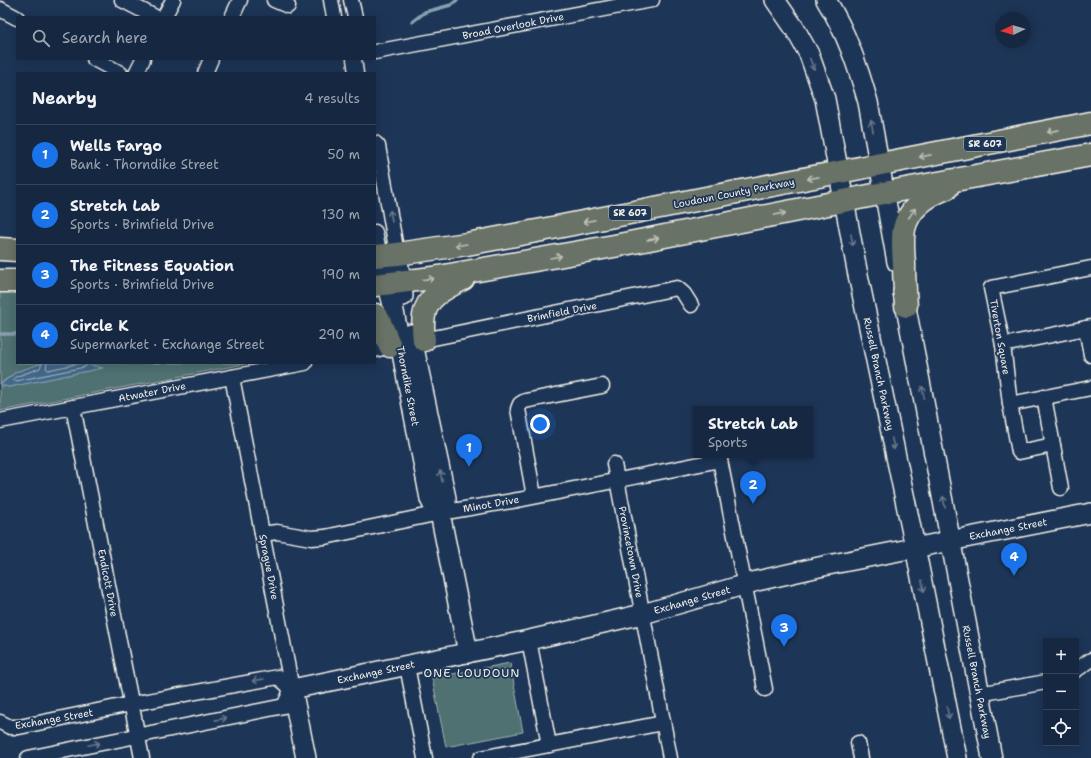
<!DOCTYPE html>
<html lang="en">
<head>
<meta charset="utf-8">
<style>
	body { margin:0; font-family:"Shantell Sans",sans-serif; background:#1f3048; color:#f1f3f6 }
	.controls { position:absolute; right:12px; bottom:12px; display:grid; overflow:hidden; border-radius:0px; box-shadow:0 2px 10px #0003 }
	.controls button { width:36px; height:36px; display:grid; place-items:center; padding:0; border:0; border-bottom:1px solid #35445a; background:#162841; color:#f1f3f6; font:20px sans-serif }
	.compass { position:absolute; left:995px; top:12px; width:36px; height:36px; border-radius:50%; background:#162841; box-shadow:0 2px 10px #0003; rotate:266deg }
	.you { position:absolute; left:540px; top:424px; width:14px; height:14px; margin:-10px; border:3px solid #fff; border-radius:50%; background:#1a73e8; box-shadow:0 0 0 6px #1a73e833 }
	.badge { display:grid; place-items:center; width:26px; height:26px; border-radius:50%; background:#1a73e8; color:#fff; font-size:13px; font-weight:700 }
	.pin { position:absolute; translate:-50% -33px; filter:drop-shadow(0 1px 2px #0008) }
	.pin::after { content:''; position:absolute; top:21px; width:14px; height:12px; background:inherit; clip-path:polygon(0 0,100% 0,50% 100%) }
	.popup { position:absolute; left:693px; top:406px; width:120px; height:52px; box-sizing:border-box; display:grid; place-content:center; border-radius:0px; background:#162841; filter:drop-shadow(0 1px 3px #0005); font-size:13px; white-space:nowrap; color:#9ea6b1 }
	.popup b { font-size:15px; color:#f1f3f6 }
	.popup::after { content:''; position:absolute; left:50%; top:100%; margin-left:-8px; border:8px solid transparent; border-top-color:#162841 }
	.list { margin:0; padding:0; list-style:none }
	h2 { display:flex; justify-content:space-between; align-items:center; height:52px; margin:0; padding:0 16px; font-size:17px }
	h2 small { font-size:13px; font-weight:400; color:#9ea6b1 }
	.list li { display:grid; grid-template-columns:26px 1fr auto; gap:12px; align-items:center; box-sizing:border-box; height:60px; padding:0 16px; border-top:1px solid #35445a }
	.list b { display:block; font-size:15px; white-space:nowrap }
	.list p { margin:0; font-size:13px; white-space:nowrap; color:#9ea6b1 }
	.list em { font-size:13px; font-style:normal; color:#9ea6b1 }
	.icon { flex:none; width:22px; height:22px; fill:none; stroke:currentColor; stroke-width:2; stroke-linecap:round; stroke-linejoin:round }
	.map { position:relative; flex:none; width:1091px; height:758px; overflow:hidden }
	.search { position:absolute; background:#162841; box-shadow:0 2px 10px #0003; left:16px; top:16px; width:360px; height:44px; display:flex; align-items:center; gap:10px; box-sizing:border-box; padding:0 14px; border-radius:0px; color:#9ea6b1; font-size:15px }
	.panel { position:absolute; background:#162841; box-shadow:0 2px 10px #0003; left:16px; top:72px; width:360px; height:292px; border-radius:0px }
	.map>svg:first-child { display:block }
	.green { fill:#4f7172; stroke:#a2b1ad }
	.water { fill:#43698a; stroke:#8a9fb0 }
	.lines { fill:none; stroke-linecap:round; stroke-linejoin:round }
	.shore { stroke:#adbbc2; stroke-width:1 }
	.stream { stroke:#8a9fb0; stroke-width:3.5 }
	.street-casing { stroke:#f4f1e8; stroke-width:17 }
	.secondary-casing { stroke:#f4f1e8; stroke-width:22 }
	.primary-casing { stroke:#f4f1e8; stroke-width:25 }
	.street { stroke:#1d3557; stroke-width:14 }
	.secondary { stroke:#1d3557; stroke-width:19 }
	.primary { stroke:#697266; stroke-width:22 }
	.oneway { stroke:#68778a }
	.oneway2 { stroke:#bcbeb4 }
	.labels { text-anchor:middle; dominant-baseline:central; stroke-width:3.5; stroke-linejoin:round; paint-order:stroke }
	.shield { fill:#1d3557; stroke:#b4b9bc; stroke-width:1 }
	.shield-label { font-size:9px; font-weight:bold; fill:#f4f1e8 }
	.street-label { font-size:10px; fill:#f4f1e8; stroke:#1d3557 }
	.quarter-label { font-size:12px; letter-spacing:1px; fill:#f4f1e8; stroke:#1d3557 }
</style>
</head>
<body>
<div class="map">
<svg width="1091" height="758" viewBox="0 0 1091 758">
	<rect width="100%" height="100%" fill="#1d3557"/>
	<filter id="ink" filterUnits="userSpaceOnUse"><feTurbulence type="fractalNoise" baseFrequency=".025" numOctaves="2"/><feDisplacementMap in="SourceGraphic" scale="8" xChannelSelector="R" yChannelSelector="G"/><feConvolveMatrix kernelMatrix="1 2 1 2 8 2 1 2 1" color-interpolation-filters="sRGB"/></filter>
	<g filter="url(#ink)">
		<!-- green -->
		<g class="green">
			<polygon points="0,291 17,292 17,363 43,363 16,372 0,384"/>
			<polygon points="82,363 250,363 0,411 0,385 9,387 102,368"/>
			<polygon points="510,663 523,732 446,747 432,678"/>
		</g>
		<!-- water -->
		<polygon class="water" points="43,363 82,363 103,368 9,387 0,385 16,372"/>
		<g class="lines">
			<!-- shore -->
			<g class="shore">
				<polyline points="42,363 40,368 18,376 14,378 14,381 16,381 85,367 87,363"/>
				<polyline points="47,363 46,368 48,370 81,363"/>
			</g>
			<!-- stream -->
			<g class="stream">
				<polyline points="412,22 425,12 451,5 457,0"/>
				<polyline points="0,334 17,334"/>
			</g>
			<!-- street casing -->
			<g class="street-casing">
				<g id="street">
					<polyline points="122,0 155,17"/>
					<polyline points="274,0 288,6"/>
					<polyline points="331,0 334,17"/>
					<polyline points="351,0 355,17"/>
					<polyline points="0,9 17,18"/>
					<polyline points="164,17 173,0"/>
					<polyline points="232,17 240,0"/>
					<polyline points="375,52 652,0"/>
					<polyline points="94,59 120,73"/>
					<polyline points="354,59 356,73"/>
					<polyline points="136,73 143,59"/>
					<polyline points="205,73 211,59"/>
					<polyline points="375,143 378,146 397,254"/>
					<polyline points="375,232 380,256"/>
					<polyline points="1086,328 1091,355"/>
					<polyline points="424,340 677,288 684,294 691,305"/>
					<polyline points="1003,345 1091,327"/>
					<polyline points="375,350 390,346"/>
					<polyline points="232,377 292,689"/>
					<polyline points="1044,397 1061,488"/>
					<polyline points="1010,404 1091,388"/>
					<polyline points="73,407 142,758"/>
					<polyline points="0,421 305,363"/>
					<polyline points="1053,445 1019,452 1010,404 1003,345 991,288 1091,268"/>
					<polyline points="719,455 765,689"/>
					<polyline points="614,464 670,758"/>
					<polyline points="534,496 518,409 520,404 525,401 602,386"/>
					<polyline points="262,534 277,532 311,538 325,537 440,513 518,500 720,460"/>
					<polyline points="529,640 549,745"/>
					<polyline points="407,666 425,758"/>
					<polyline points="1076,670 1091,660"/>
					<polyline points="979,694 1046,682"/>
					<polyline points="0,722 10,727 19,727 131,704 278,677 292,689"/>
					<polyline points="858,743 861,758"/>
					<polyline points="28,758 284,706 292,689"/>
					<polyline points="481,758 663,723"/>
				</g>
			</g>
			<!-- secondary casing -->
			<g class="secondary-casing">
				<g id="secondary">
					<polyline points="775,0 795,29 809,54 825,99 857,270 915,547 957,758"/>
					<path d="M 826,0 C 846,31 858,67 868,102 L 897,262"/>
					<polyline points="397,254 403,296"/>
					<polyline points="380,256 392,301 430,499 433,505 440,513 468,653"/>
					<polyline points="903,292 992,758"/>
					<polyline points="411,334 446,498 446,503 440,513"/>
					<polyline points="306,758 292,689 529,640 643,614 757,581 828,565 1091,513"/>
				</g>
			</g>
			<!-- primary casing -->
			<g class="primary-casing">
				<g id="primary">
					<polyline points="0,249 17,250"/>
					<polyline points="375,256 397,254 467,244 542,230 1091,123"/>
					<polyline points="0,281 17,281"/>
					<polyline points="375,285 433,278 614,246 884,193 1091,155"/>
					<path d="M 906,306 C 905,292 904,277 904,263 C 903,251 902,240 904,229 C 909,207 928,195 947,188"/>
					<polyline points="375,315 379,320 390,346"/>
					<path d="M 424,340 C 419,302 432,295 463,279"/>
				</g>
			</g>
			<!-- street -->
			<use href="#street" class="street"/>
			<!-- secondary -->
			<use href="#secondary" class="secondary"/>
			<!-- primary -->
			<use href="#primary" class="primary"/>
		</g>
		<!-- one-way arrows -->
		<defs><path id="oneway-shaft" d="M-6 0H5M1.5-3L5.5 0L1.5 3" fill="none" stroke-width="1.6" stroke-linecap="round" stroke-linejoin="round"/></defs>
		<g class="oneway">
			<use href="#oneway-shaft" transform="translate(812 64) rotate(68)"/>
			<use href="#oneway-shaft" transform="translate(872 126) rotate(-100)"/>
			<use href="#oneway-shaft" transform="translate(391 216) rotate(-100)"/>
			<use href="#oneway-shaft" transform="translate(852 240) rotate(79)"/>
			<use href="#oneway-shaft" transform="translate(923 392) rotate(-101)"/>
			<use href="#oneway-shaft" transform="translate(893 444) rotate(78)"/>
			<use href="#oneway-shaft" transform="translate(441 476) rotate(-101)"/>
			<use href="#oneway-shaft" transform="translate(944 502) rotate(-101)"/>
			<use href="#oneway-shaft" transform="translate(923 586) rotate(79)"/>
			<use href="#oneway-shaft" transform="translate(258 680) rotate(170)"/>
			<use href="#oneway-shaft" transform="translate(948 713) rotate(79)"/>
			<use href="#oneway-shaft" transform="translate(221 719) rotate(-11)"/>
			<use href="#oneway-shaft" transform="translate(94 744) rotate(-12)"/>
		</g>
		<g class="oneway2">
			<use href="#oneway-shaft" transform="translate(1053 131) rotate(169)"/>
			<use href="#oneway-shaft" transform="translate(925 156) rotate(169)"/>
			<use href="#oneway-shaft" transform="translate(813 178) rotate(169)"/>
			<use href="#oneway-shaft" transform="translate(912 213) rotate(-56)"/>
			<use href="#oneway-shaft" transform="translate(780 214) rotate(-11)"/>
			<use href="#oneway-shaft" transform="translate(589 221) rotate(169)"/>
			<use href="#oneway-shaft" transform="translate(653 239) rotate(-11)"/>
			<use href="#oneway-shaft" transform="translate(461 245) rotate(171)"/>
			<use href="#oneway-shaft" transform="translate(556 257) rotate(-10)"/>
			<use href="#oneway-shaft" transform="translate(428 279) rotate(-6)"/>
		</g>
	</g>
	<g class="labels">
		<!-- shield labels -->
		<g class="shield">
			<rect x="964" y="137" width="42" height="14" rx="3"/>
			<rect x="609" y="206" width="42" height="14" rx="3"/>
		</g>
		<g class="shield-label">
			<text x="985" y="144">SR 607</text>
			<text x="630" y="213">SR 607</text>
		</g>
		<!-- street labels -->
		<g class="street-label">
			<text transform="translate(513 26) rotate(-11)">Broad Overlook Drive</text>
			<text transform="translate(734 193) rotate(-11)">Loudoun County Parkway</text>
			<text transform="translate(562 312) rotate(-11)">Brimfield Drive</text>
			<text transform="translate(1000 337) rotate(80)">Tiverton Square</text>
			<text transform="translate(879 374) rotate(78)">Russell Branch Parkway</text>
			<text transform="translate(408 386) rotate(79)">Thorndike Street</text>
			<text transform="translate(152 392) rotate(-11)">Atwater Drive</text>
			<text transform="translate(491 504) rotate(-10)">Minot Drive</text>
			<text transform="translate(1008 529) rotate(-11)">Exchange Street</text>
			<text transform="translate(631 552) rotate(79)">Provincetown Drive</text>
			<text transform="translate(269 567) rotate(79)">Sprague Drive</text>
			<text transform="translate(108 583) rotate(79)">Endicott Drive</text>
			<text transform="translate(692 600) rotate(-16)">Exchange Street</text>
			<text transform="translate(376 672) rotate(-12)">Exchange Street</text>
			<text transform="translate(977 682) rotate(79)">Russell Branch Parkway</text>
			<text transform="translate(54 719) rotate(-10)">Exchange Street</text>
		</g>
		<!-- quarter labels -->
		<g class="quarter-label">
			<text x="472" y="673">ONE LOUDOUN</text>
		</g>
	</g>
</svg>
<div class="controls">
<button>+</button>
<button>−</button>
<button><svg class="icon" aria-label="locate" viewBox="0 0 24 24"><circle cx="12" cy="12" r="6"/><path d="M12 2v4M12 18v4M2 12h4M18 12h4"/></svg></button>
</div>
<svg class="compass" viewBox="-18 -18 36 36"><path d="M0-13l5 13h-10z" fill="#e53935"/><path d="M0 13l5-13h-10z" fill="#9ea6b1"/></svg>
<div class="you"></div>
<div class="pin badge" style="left:469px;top:467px">1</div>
<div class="pin badge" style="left:753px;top:504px">2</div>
<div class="popup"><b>Stretch Lab</b>Sports</div>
<div class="pin badge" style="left:784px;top:647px">3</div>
<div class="pin badge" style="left:1014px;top:576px">4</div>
<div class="search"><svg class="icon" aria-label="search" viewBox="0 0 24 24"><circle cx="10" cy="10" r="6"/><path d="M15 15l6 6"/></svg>Search here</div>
<section class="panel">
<h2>Nearby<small>4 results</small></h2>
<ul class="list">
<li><span class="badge">1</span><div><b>Wells Fargo</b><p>Bank · Thorndike Street</p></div><em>50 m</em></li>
<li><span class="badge">2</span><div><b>Stretch Lab</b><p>Sports · Brimfield Drive</p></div><em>130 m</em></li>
<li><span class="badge">3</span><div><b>The Fitness Equation</b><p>Sports · Brimfield Drive</p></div><em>190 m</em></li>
<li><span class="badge">4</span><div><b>Circle K</b><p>Supermarket · Exchange Street</p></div><em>290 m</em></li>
</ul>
</section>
</div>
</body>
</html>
